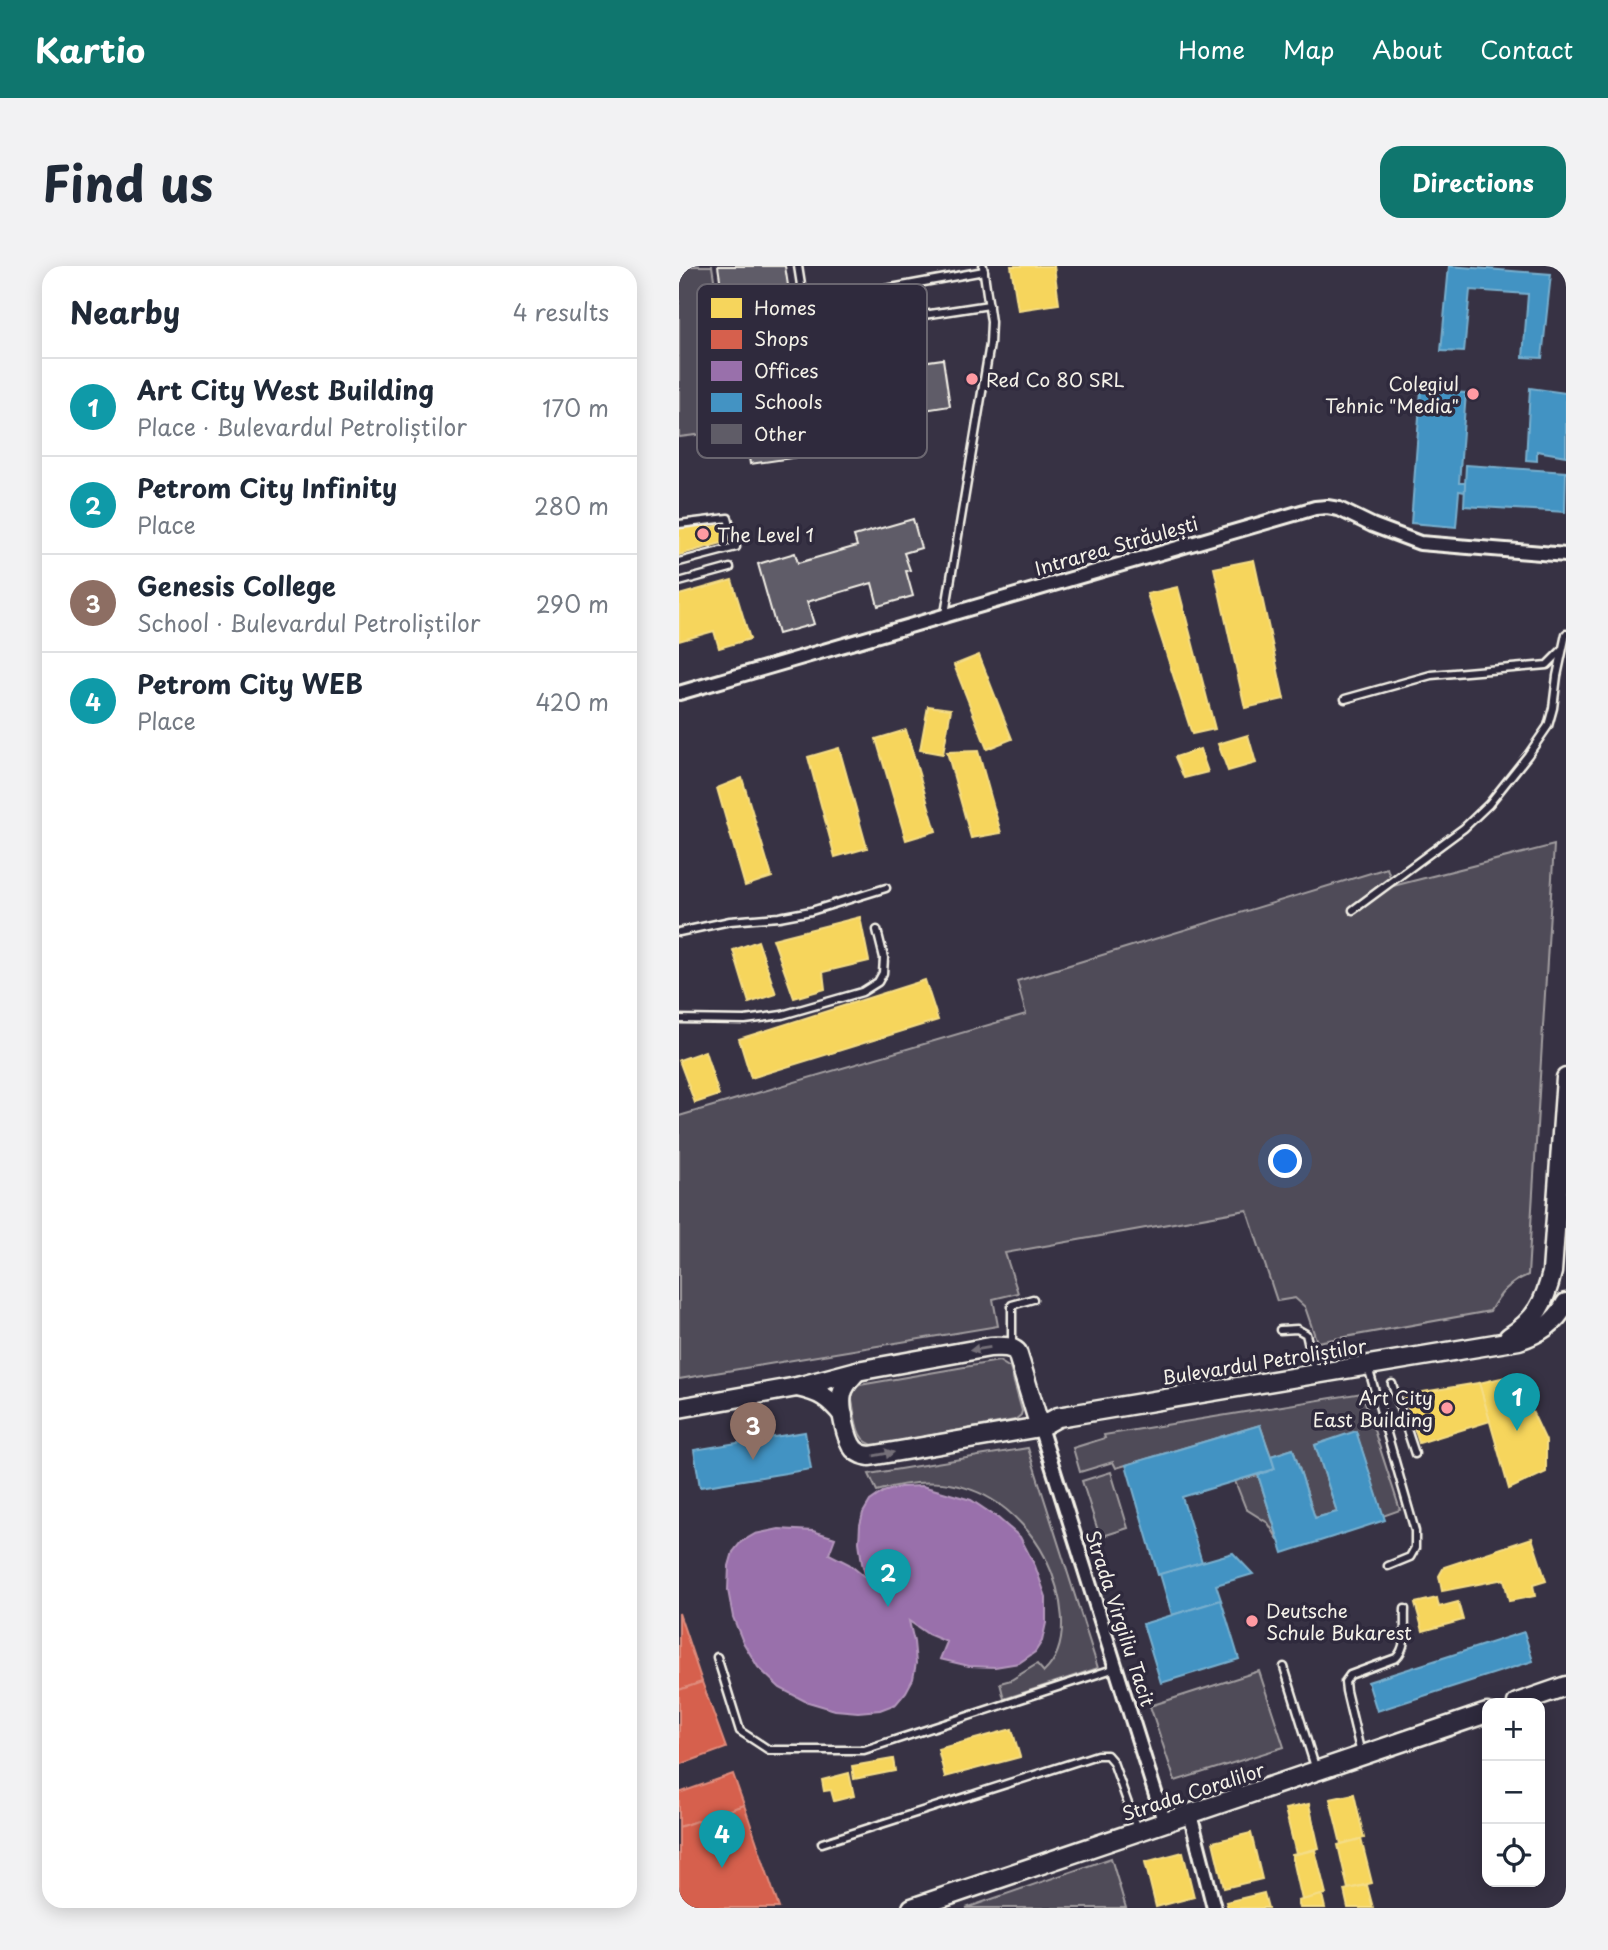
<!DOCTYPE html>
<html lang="en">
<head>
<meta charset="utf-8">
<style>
	body { margin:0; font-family:"Playpen Sans",sans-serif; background:#f2f2f3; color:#1f2937 }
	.controls { position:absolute; right:21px; bottom:21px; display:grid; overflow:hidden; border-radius:14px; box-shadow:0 4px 18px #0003 }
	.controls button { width:63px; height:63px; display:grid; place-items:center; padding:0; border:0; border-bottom:2px solid #e0e1e3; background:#fff; color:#1f2937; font:35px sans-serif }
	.you { position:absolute; left:607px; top:896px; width:24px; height:24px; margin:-18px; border:5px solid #fff; border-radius:50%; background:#1a73e8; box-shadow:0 0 0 10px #1a73e833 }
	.badge { display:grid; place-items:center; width:46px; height:46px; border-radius:50%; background:#0f766e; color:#fff; font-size:23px; font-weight:700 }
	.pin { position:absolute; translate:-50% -58px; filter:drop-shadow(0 2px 4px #0008) }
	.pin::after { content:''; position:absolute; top:37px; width:24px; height:21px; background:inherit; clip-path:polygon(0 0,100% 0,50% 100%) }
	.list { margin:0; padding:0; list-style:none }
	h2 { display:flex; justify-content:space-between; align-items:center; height:91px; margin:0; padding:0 28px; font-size:30px }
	h2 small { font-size:23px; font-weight:400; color:#747a83 }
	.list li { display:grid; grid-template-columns:46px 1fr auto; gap:21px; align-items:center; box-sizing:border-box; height:98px; padding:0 28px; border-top:2px solid #e0e1e3 }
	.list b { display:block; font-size:26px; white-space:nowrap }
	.list p { margin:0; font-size:23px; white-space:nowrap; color:#747a83 }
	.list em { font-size:23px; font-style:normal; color:#747a83 }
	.icon { flex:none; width:38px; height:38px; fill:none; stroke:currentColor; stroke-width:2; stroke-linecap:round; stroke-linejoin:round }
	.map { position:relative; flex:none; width:887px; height:1642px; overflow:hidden; border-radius:21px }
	header { display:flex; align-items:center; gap:42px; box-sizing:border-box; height:98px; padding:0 35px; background:#0f766e; color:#fff }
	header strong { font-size:33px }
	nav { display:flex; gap:38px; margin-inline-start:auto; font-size:24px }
	.intro { display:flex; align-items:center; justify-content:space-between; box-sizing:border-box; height:168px; padding:0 42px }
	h1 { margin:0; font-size:49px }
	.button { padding:18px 32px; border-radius:21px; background:#0f766e; color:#fff; font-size:24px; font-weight:700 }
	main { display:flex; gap:42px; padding:0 42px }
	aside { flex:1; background:#fff; border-radius:21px; box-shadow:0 4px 18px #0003 }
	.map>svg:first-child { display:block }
	.green { fill:#504b59; stroke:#a29ea0; stroke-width:2 }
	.homes { fill:#f6d55c; stroke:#f5dd86; stroke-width:2 }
	.shops { fill:#d6604d; stroke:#df8c7c; stroke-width:2 }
	.offices { fill:#9970ab; stroke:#b497bd; stroke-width:2 }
	.schools { fill:#4393c3; stroke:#78afce; stroke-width:2 }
	.building { fill:#5f5c67; stroke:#f4f1e8; stroke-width:2 }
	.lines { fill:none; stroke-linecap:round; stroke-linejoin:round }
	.lane-casing { stroke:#f4f1e8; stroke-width:11 }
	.street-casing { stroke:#f4f1e8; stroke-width:18 }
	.secondary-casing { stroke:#f4f1e8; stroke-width:23 }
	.lane { stroke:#2f2a3d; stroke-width:6 }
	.street { stroke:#2f2a3d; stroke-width:12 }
	.secondary { stroke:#2f2a3d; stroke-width:18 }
	.oneway { fill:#747079 }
	.poi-dot { fill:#ff9aa2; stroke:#2f2a3d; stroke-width:2.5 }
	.labels { text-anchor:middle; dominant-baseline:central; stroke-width:7; stroke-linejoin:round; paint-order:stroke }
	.poi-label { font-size:19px; fill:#f4f1e8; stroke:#2f2a3d; text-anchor:start }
	.street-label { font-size:19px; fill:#f4f1e8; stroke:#2f2a3d }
	.key { fill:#2f2a3d; stroke:#6a6670; stroke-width:2 }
	.key-label { font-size:19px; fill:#f4f1e8 }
</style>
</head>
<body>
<header>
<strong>Kartio</strong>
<nav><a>Home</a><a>Map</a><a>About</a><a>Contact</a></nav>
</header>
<div class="intro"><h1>Find us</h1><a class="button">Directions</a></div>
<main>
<aside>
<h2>Nearby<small>4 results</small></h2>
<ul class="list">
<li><span class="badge" style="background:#0f9aa8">1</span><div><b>Art City West Building</b><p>Place · Bulevardul Petroliștilor</p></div><em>170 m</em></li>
<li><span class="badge" style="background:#0f9aa8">2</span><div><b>Petrom City Infinity</b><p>Place</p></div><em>280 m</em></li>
<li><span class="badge" style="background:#8d6e63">3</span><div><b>Genesis College</b><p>School · Bulevardul Petroliștilor</p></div><em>290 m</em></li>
<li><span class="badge" style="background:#0f9aa8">4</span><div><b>Petrom City WEB</b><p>Place</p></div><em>420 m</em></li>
</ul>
</aside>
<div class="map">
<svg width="887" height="1642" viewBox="0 0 887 1642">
	<rect width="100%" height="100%" fill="#373244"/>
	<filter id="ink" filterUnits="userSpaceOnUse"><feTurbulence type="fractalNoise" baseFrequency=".0143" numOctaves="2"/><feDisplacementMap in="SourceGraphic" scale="14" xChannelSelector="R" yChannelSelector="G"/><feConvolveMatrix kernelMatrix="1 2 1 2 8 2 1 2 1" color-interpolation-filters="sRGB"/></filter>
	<g filter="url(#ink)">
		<!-- green -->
		<g class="green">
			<polygon points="0,0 33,0 58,164 0,171"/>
			<path d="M 875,579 L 849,1009 C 830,1017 821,1027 811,1045 L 638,1076 L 626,1041 L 616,1032 L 598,1035 L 568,944 L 326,987 L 339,1027 L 314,1033 L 319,1060 L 0,1113 L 0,850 L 347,748 L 338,715 L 708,602 L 714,620 Z"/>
			<path d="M 320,1095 L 331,1102 L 343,1145 L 342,1149 L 336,1154 L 198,1179 C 176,1179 177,1151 173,1135 C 173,1127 174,1123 181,1119 Z"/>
			<polygon points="683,1127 721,1244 704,1250 677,1166 636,1179 658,1246 636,1252 614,1183 592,1190 581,1159 437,1202 434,1196 401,1206 394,1182 426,1172 425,1169"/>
			<path d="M 349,1182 L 419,1402 L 325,1433 L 321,1417 L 332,1414 L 358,1398 L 365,1406 C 395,1378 382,1324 366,1291 C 355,1269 333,1245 312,1233 C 277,1212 235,1213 198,1225 L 190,1208 Z"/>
			<polygon points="432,1206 449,1262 421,1271 403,1215"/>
			<polygon points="579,1209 600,1275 589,1257 567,1243 556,1215"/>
			<polygon points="580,1405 605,1481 496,1515 471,1440"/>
			<polygon points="432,1592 447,1642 287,1642"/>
		</g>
		<!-- homes -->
		<g class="homes">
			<polygon points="332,0 375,0 380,38 339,44"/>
			<polygon points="29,257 30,261 45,259 50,275 0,289 0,261"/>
			<polygon points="575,294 605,433 566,442 535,302"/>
			<polygon points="53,314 71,373 40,382 35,365 0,375 0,329"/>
			<polygon points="499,321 536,463 513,468 468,328"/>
			<polygon points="300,389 333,473 308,483 275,399"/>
			<polygon points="249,440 272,443 264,488 241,484"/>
			<polygon points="227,464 257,565 227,574 197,473"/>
			<polygon points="569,469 577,497 549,505 539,478"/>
			<polygon points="160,482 188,582 156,591 129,491"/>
			<polygon points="521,483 529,506 505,512 496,491"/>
			<polygon points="299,485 322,567 292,572 268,486"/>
			<polygon points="63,512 93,611 66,620 38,522"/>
			<polygon points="181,651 190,695 144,706 146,723 115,732 94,673"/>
			<polygon points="79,675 97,728 70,737 54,684"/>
			<polygon points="246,714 259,754 72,812 60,773"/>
			<polygon points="26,785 40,829 16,837 0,794"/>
			<polygon points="836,1109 867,1175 867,1206 830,1223 800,1117"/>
			<polygon points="800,1117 811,1155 740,1177 725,1129"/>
			<polygon points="853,1272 867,1315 854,1319 856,1330 830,1335 825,1313 763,1325 760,1310 765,1301"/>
			<polygon points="758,1332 760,1341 779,1336 784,1354 744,1365 736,1337"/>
			<polygon points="333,1463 341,1491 266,1511 259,1483"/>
			<polygon points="214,1493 216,1505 175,1513 173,1500"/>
			<polygon points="170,1507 175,1530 155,1535 152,1524 145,1525 143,1514"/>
			<polygon points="675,1528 685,1572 662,1578 651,1533"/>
			<polygon points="630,1538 640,1582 617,1588 606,1543"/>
			<polygon points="572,1567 583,1613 545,1622 534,1576"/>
			<polygon points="682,1573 693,1617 669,1623 659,1579"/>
			<polygon points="636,1584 647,1628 623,1634 613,1589"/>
			<polygon points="504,1586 515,1631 477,1641 466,1596"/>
			<polygon points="688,1619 694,1642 669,1642 665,1624"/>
			<polygon points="585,1627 589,1642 549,1642 547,1636"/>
			<polygon points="643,1629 646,1642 621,1642 619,1635"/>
		</g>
		<!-- shops -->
		<g class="shops">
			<polygon points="0,1347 23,1416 0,1424"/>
			<polygon points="23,1416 47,1482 0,1499 0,1424"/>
			<polygon points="54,1508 65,1539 0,1561 0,1527"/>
			<polygon points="65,1539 100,1642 0,1642 0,1561"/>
		</g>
		<!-- offices -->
		<polygon class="offices" points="243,1220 292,1234 319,1252 341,1271 356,1300 367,1331 367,1357 363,1375 356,1386 340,1397 316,1401 290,1400 261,1393 268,1376 249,1368 230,1355 235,1376 237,1397 234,1413 227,1426 217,1438 201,1444 179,1446 156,1444 126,1435 101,1422 79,1401 64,1376 54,1351 49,1324 50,1300 54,1286 62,1276 76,1268 100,1263 134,1265 156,1272 150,1288 170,1298 187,1312 183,1297 180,1276 181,1259 184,1247 191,1235 204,1226 221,1221"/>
		<!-- schools -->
		<g class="schools">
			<polygon points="770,0 872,8 863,92 844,91 849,28 791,24 785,86 762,85"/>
			<polygon points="851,122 887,127 887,190 858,185 858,195 847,194"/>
			<polygon points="742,124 787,127 780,217 786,217 786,226 780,225 777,261 732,257"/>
			<polygon points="787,199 887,206 886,246 785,240"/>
			<polygon points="581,1159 596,1203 503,1231 523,1296 479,1309 447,1199"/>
			<polygon points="677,1165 706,1254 604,1287 579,1209 596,1203 592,1190 614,1183 636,1252 658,1246 636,1179"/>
			<polygon points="126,1166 132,1203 21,1221 15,1184"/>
			<polygon points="554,1287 574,1308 537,1319 542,1334 493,1349 481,1308"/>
			<polygon points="542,1334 560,1393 482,1417 464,1358"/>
			<polygon points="845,1366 854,1395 698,1445 689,1416"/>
		</g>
		<!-- building -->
		<g class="building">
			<polygon points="39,0 106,0 115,58 49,67"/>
			<polygon points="264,93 271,140 245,144 249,172 71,198 60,122"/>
			<polygon points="234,253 242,282 225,287 231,304 227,305 234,330 199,340 193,317 128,336 135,358 99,368 79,298 116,287 119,297 178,280 175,270"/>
		</g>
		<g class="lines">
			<!-- lane casing -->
			<g class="lane-casing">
				<g id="lane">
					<polyline points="119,0 125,38 305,5"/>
					<polyline points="238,50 310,39"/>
					<polyline points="0,258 49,252 57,281 0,296"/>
					<polyline points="0,316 51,302"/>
					<polyline points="266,348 311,78 312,56 304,0"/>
					<polyline points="666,433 752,409 868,399 883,384"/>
					<polyline points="674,644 785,562 810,538 849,489 869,460 874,442 878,410 887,368"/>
					<polyline points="0,666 51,655 100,651 132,645 207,622"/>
					<polyline points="0,753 66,754 103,749 183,726 199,716 204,707 205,692 198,664"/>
					<polyline points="601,1064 618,1063 627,1068 636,1105"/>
					<polyline points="333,1080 333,1039 354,1033"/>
					<polyline points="689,1101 736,1265 736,1282 731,1291 709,1300"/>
					<polyline points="713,1118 736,1188"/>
					<polyline points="38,1391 61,1465 90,1484 185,1484 437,1402"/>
					<polyline points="605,1401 637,1504"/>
					<path d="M 682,1488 L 667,1425 L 666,1416 L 671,1409 L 717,1392 C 729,1381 725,1358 726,1343"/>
					<polyline points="143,1577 418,1489 428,1489 434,1496 458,1563"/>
				</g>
			</g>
			<!-- street casing -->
			<g class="street-casing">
				<g id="street">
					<polyline points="0,427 636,242 648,241 660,243 693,259 741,277 887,289"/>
					<polyline points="361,1161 485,1555"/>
					<polyline points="511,1548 535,1642"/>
				</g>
			</g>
			<!-- secondary casing -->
			<g class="secondary-casing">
				<g id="secondary">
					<path d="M 830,1071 C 857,1054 866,1036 873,1006 L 887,812"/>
					<path d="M 178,1105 C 172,1112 165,1118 163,1128 C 160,1140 167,1174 175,1183 C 180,1188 184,1189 191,1190 L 361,1161 L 379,1151 L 840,1074 C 860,1067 877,1057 887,1037"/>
					<path d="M 118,1121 C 141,1126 149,1131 164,1149"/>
					<path d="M 0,1142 L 118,1121 L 178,1105 L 311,1081 C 321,1081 330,1079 338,1086 L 361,1161"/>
					<polyline points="838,1437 887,1420"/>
					<polyline points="233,1642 808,1447"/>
				</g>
			</g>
			<!-- lane -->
			<use href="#lane" class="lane"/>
			<!-- street -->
			<use href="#street" class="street"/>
			<!-- secondary -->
			<use href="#secondary" class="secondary"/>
		</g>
		<!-- one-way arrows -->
		<defs><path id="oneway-solid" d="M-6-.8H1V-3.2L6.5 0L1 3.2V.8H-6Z" transform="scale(1.75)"/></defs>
		<g class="oneway">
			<use href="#oneway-solid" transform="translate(301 1083) rotate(171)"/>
			<use href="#oneway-solid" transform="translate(205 1188) rotate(-10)"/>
		</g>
	</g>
	<!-- markers -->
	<g class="poi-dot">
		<circle cx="293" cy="113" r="7"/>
		<circle cx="794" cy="128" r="7"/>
		<circle cx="24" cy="268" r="7"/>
		<circle cx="768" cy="1142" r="7"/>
		<circle cx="573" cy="1355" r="7"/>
	</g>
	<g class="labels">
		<!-- poi labels -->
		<g class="poi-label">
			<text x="307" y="113">Red Co 80 SRL</text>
			<text x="780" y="117" text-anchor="end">Colegiul<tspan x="780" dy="22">Tehnic "Media"</tspan></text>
			<text x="38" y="268">The Level 1</text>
			<text x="754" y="1131" text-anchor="end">Art City<tspan x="754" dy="22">East Building</tspan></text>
			<text x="587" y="1344">Deutsche<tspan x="587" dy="22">Schule Bukarest</tspan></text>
		</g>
		<!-- street labels -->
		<g class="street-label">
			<text transform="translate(437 279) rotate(-16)">Intrarea Străulești</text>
			<text transform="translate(585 1095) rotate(-9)">Bulevardul Petroliștilor</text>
			<text transform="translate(442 1352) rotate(72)">Strada Virgiliu Tacit</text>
			<text transform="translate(514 1525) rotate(-18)">Strada Coralilor</text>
		</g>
	</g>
	<!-- legend -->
	<rect x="18" y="18" width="230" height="174" rx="10" class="key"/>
	<rect x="32" y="32" width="31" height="20" fill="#f6d55c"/>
	<rect x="32" y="64" width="31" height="19" fill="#d6604d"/>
	<rect x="32" y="95" width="31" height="20" fill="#9970ab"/>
	<rect x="32" y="127" width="31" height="19" fill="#4393c3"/>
	<rect x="32" y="158" width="31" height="20" fill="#5f5c67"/>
	<g class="key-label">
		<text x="75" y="49">Homes</text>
		<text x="75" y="80">Shops</text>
		<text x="75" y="112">Offices</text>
		<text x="75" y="143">Schools</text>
		<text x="75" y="175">Other</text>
	</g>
</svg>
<div class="controls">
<button>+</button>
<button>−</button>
<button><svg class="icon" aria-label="locate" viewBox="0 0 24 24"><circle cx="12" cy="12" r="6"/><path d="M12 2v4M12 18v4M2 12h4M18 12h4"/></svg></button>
</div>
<div class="you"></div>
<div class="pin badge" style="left:838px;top:1165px;background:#0f9aa8">1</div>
<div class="pin badge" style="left:209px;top:1341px;background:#0f9aa8">2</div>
<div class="pin badge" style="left:74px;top:1194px;background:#8d6e63">3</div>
<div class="pin badge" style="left:43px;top:1602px;background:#0f9aa8">4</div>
</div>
</main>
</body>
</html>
